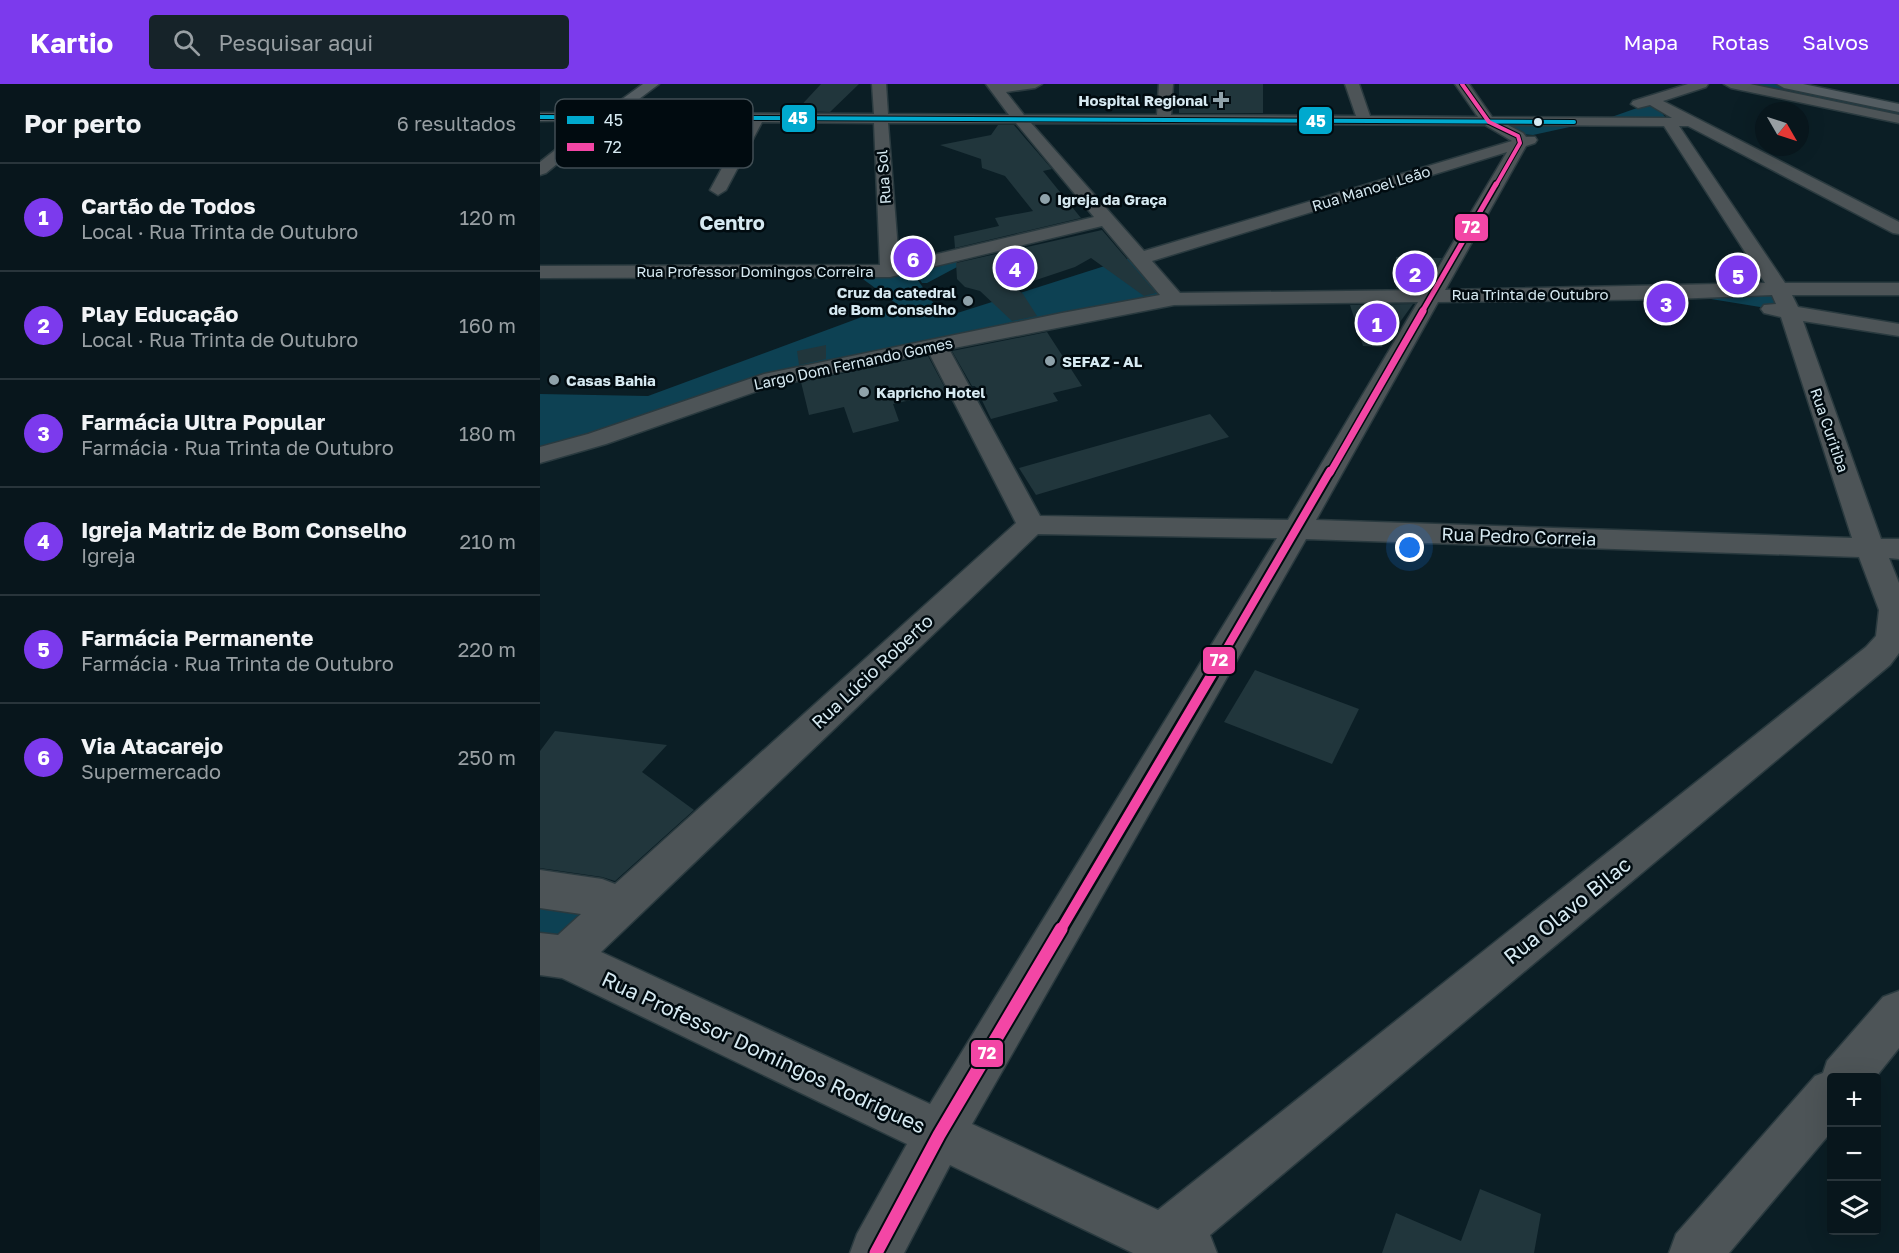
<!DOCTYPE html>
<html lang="pt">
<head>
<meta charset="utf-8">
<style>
	body { margin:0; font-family:"Golos Text",sans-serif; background:#162329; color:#f1f3f6 }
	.controls { position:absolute; right:18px; bottom:18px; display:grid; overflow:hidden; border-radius:6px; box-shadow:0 6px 24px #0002 }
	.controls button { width:54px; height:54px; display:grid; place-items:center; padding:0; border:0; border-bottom:2px solid #29353b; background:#08161c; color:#f1f3f6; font:30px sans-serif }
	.compass { position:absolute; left:1215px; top:18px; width:54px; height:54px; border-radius:50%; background:#08161c; box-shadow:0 6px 24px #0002; rotate:129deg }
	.you { position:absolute; left:870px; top:464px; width:21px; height:21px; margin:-15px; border:4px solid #fff; border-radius:50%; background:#1a73e8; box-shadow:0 0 0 9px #1a73e833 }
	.badge { display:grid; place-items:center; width:39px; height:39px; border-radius:50%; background:#7c3aed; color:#fff; font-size:20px; font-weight:700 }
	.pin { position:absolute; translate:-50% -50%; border:3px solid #fff; box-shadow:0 2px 6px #0006 }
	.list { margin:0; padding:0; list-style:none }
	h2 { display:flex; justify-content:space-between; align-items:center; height:78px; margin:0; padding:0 24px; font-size:26px }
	h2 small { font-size:20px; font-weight:400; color:#989fa3 }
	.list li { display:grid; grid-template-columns:39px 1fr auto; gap:18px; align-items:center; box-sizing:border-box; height:108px; padding:0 24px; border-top:2px solid #29353b }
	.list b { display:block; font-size:22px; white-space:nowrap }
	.list p { margin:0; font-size:20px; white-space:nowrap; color:#989fa3 }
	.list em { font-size:20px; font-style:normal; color:#989fa3 }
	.icon { flex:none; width:33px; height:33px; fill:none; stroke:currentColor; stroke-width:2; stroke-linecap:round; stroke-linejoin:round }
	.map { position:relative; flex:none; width:1359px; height:1169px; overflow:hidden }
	header { display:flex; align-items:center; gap:36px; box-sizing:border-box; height:84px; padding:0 30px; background:#7c3aed; color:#fff }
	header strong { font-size:28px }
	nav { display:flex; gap:33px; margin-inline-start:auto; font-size:21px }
	.search { width:420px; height:54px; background:#162329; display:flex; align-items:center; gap:15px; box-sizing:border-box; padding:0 21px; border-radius:6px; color:#989fa3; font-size:22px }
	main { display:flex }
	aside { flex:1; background:#08161c }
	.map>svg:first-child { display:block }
	.green { fill:#0d4153 }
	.building { fill:#21363c }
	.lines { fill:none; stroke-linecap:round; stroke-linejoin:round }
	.minor-casing { stroke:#2a3a3f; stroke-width:3 }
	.major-casing { stroke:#2a3a3f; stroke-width:3 }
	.minor { fill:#4d5457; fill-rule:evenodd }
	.major { fill:#545d62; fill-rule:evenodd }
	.bus-1-casing { stroke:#010b10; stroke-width:6 }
	.bus-2-far5-casing { stroke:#010b10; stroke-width:6 }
	.bus-2-far4-casing { stroke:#010b10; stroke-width:8 }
	.bus-2-far3-casing { stroke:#010b10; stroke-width:10 }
	.bus-2-far2-casing { stroke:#010b10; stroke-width:12 }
	.bus-2-far1-casing { stroke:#010b10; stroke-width:15 }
	.bus-2-casing { stroke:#010b10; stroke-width:17 }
	.bus-1 { stroke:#00a9ce; stroke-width:4 }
	.bus-2-far5 { stroke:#f346a5; stroke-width:4 }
	.bus-2-far4 { stroke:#f346a5; stroke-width:5 }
	.bus-2-far3 { stroke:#f346a5; stroke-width:7 }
	.bus-2-far2 { stroke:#f346a5; stroke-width:8 }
	.bus-2-far1 { stroke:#f346a5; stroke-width:10 }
	.bus-2 { stroke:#f346a5; stroke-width:13 }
	.poi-dot { fill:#8fa2aa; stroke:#010b10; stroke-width:2 }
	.bus-dot { fill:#d6e9f1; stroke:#010b10; stroke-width:2 }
	.labels { text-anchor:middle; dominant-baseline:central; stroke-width:5; stroke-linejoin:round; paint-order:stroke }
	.far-poi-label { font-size:15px; font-weight:bold; fill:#d6e9f1; stroke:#010b10; text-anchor:start }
	.far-street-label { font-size:15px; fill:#d6e9f1; stroke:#010b10 }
	.street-label { font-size:18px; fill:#d6e9f1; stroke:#010b10 }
	.far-district-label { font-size:20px; font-weight:bold; fill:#d6e9f1; stroke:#010b10 }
	.near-street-label { font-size:21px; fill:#d6e9f1; stroke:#010b10 }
	.key { fill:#010b10; stroke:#414e54; stroke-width:1.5 }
	.key-label { font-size:16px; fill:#d6e9f1 }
	.line-badge { stroke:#010b10; stroke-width:2 }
	.badge-label { font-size:16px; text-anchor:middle; font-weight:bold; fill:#fff }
</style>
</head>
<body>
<header>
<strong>Kartio</strong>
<div class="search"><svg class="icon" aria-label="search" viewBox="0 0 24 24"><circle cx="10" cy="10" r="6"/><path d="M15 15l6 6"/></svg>Pesquisar aqui</div>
<nav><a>Mapa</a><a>Rotas</a><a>Salvos</a></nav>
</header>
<main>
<aside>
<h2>Por perto<small>6 resultados</small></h2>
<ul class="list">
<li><span class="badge">1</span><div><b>Cartão de Todos</b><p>Local · Rua Trinta de Outubro</p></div><em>120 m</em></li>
<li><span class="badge">2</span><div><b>Play Educação</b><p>Local · Rua Trinta de Outubro</p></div><em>160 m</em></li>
<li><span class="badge">3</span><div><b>Farmácia Ultra Popular</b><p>Farmácia · Rua Trinta de Outubro</p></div><em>180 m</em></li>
<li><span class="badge">4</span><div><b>Igreja Matriz de Bom Conselho</b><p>Igreja</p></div><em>210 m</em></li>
<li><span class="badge">5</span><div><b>Farmácia Permanente</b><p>Farmácia · Rua Trinta de Outubro</p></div><em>220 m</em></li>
<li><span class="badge">6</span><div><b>Via Atacarejo</b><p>Supermercado</p></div><em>250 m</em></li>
</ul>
</aside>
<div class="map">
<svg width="1359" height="1169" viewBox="0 0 1359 1169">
	<rect width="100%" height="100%" fill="#0b1e25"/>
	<!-- green -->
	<g class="green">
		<polygon points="1191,0 1244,0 1359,24 1359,35"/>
		<polygon points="1114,18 1128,37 1063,36"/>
		<polygon points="1048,39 993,51 981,50 960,40"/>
		<polygon points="593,173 624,213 240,286 41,356 0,365 0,310 108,312 357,220 316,190 371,186 399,227 411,231"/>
		<polygon points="416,177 419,182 387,199 382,199 375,188"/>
		<polygon points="1239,205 1250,228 1134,209"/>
		<polygon points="0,788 77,799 21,855 0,853"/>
	</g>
	<!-- building -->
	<g class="building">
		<polygon points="281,0 319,0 290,28 256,27"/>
		<rect x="639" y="0" width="84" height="29"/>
		<polygon points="458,41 474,41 485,54 512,85 503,87 541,134 415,164 414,152 459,142 455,134 493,127 465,92 442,84 441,75 400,61 451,51"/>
		<polygon points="562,146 616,209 604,212 551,174 535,183 475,203 483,210 497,232 472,237 440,207 425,203 417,195 416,179"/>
		<polygon points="856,173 902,174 884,204 856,204"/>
		<polygon points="873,220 842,263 823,262 810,221"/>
		<polygon points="507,248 542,302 513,309 518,317 451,335 435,302 432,302 412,267"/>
		<polygon points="286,261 286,275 259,281 257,267"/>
		<polygon points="388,272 407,308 353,320 359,337 313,349 304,323 269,331 261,298"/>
		<polygon points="670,330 689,353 496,411 479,384"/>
		<polygon points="715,586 819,625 792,680 684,638"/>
		<polygon points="15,647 127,661 102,688 154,726 75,797 62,793 0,784 0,667"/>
		<polygon points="940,1105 1001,1130 994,1169 842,1169 856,1129 921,1157"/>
	</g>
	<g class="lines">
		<!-- minor casing -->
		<g class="minor-casing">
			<g id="minor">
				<path d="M 332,0 L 346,0 L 348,30 L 469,31 L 446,0 L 502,0 L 495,4 L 466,8 L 484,31 L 617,31 L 619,0 L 633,0 L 631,31 L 816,32 L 805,0 L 819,0 L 830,32 L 938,33 L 915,0 L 929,0 L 952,33 L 1132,34 L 1110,21 L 1098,24 L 1091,20 L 1093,17 L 1148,0 L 1168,0 L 1166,3 L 1123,17 L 1359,138 L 1359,150 L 1353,149 L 1148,42 L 1139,42 L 1245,199 L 1359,199 L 1359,211 L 1252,211 L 1258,223 L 1359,240 L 1359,252 L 1263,237 L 1341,455 L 1359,455 L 1359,475 L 1349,474 L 1359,499 L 1359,569 L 1350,581 L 670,1151 L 677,1169 L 593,1169 L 410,1081 L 364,1169 L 310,1169 L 317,1150 L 367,1060 L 22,894 L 0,891 L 0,849 L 18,851 L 41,830 L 0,824 L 0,786 L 62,795 L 75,800 L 476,439 L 389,269 L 229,303 L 66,360 L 0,379 L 0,363 L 48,350 L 224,290 L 522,229 L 620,211 L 562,142 L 350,193 L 0,194 L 0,182 L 340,181 L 334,39 L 222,38 L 186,106 L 178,111 L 170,106 L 207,38 L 69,37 L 6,89 L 0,91 L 0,78 L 61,30 L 66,29 L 334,30 ZM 348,39 L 476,39 L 554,133 L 359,179 ZM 491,39 L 945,41 L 972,57 L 604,167 ZM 968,41 L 1124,42 L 1225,199 L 905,206 L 986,62 L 995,59 L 997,56 L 995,53 L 986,53 L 983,49 ZM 967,68 L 885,206 L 640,209 L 612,177 ZM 1232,211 L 1236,220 L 1224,221 L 1221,225 L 1224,229 L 1241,233 L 1312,454 L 776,436 L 898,218 L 1134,215 ZM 878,218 L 748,436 L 500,432 L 409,265 L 634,221 ZM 498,450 L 737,454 L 390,1020 L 61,868 ZM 766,455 L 1319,473 L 1339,526 L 1336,552 L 1326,563 L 618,1126 L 432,1040 Z"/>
				<polygon points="1184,0 1210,0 1359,31 1359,39 1191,4"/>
				<polygon points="1359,907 1359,964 1335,994 1292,994 1292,1047 1189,1169 1129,1169 1136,1150 1275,992 1283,989 1287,977 1343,913"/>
			</g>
		</g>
		<!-- major casing -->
		<g class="major-casing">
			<g id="major">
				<polygon points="103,0 119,0 71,36 0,37 0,29 63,29"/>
				<polygon points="1237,0 1263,0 1359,20 1359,28 1244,4"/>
			</g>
		</g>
		<!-- minor -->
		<use href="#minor" class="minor"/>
		<!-- major -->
		<use href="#major" class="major"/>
		<!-- bus-1 casing -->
		<g class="bus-1-casing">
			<polyline id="bus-1" points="0,33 1034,38"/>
		</g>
		<!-- bus-2-far5 casing -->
		<g class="bus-2-far5-casing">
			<polyline id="bus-2-far5" points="922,0 949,38 978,52 980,59 956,101"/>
		</g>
		<!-- bus-2-far4 casing -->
		<g class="bus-2-far4-casing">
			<polyline id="bus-2-far4" points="882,228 956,100"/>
		</g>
		<!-- bus-2-far3 casing -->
		<g class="bus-2-far3-casing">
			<polyline id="bus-2-far3" points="790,389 883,227"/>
		</g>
		<!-- bus-2-far2 casing -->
		<g class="bus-2-far2-casing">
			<polyline id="bus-2-far2" points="671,591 790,387"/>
		</g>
		<!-- bus-2-far1 casing -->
		<g class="bus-2-far1-casing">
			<polyline id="bus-2-far1" points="520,847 672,590"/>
		</g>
		<!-- bus-2 casing -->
		<g class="bus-2-casing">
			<polyline id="bus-2" points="336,1169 399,1051 521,845"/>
		</g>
		<!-- bus-1 -->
		<use href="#bus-1" class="bus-1"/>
		<!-- bus-2-far5 -->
		<use href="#bus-2-far5" class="bus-2-far5"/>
		<!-- bus-2-far4 -->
		<use href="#bus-2-far4" class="bus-2-far4"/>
		<!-- bus-2-far3 -->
		<use href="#bus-2-far3" class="bus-2-far3"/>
		<!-- bus-2-far2 -->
		<use href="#bus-2-far2" class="bus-2-far2"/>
		<!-- bus-2-far1 -->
		<use href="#bus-2-far1" class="bus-2-far1"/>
		<!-- bus-2 -->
		<use href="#bus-2" class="bus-2"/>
	</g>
	<!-- markers -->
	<g class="poi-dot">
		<path d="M678 7h6v6h6v6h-6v6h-6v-6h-6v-6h6z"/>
		<circle cx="505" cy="115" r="6"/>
		<circle cx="428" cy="217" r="6"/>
		<circle cx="510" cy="277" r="6"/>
		<circle cx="14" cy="296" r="6"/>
		<circle cx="324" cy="308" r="6"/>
	</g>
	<circle class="bus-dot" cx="998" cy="38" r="5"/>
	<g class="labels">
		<!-- far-poi labels -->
		<g class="far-poi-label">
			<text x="668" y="16" text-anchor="end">Hospital Regional</text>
			<text x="517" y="115">Igreja da Graça</text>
			<text x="416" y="208" text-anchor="end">Cruz da catedral<tspan x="416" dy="17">de Bom Conselho</tspan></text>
			<text x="522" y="277">SEFAZ - AL</text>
			<text x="26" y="296">Casas Bahia</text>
			<text x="336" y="308">Kapricho Hotel</text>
		</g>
		<!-- far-street labels -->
		<g class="far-street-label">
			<text transform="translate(343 93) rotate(-94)">Rua Sol</text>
			<text transform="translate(831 104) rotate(-17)">Rua Manoel Leão</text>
			<text x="215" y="187">Rua Professor Domingos Correira</text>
			<text x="990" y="210">Rua Trinta de Outubro</text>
			<text transform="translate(313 279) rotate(-12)">Largo Dom Fernando Gomes</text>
			<text transform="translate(1290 346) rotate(71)">Rua Curitiba</text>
		</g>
		<!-- street labels -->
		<g class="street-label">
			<text transform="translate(979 452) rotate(2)">Rua Pedro Correia</text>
			<text transform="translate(332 587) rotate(-43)">Rua Lúcio Roberto</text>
		</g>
		<!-- far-district labels -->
		<g class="far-district-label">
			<text x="192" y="138">Centro</text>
		</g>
		<!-- near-street labels -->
		<g class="near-street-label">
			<text transform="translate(1027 826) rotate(-39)">Rua Olavo Bilac</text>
			<text transform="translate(224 968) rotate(25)">Rua Professor Domingos Rodrigues</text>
		</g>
	</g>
	<!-- legend -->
	<rect x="15" y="15" width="198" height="69" rx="9" class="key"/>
	<rect x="27" y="32" width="27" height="8" fill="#00a9ce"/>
	<rect x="27" y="59" width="27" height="8" fill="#f346a5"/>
	<g class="key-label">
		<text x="64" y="42">45</text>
		<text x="64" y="69">72</text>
	</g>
	<g class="line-badge">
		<rect x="241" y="20" width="35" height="29" rx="6" fill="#00a9ce"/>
		<rect x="758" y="22" width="35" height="29" rx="6" fill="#00a9ce"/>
		<rect x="914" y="129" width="35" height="29" rx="6" fill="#f346a5"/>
		<rect x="662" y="562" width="34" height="29" rx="6" fill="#f346a5"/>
		<rect x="430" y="955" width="34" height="29" rx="6" fill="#f346a5"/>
	</g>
	<g class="badge-label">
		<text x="258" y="40">45</text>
		<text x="776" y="43">45</text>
		<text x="931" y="149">72</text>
		<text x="679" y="582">72</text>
		<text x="447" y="975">72</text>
	</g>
</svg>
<div class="controls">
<button>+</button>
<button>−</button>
<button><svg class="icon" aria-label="layers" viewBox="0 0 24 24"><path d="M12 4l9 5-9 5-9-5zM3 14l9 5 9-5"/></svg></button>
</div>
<svg class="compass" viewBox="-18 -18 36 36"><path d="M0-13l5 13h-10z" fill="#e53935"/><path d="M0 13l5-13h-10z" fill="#989fa3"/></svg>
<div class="you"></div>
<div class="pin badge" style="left:837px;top:239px">1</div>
<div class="pin badge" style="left:875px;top:189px">2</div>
<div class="pin badge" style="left:1126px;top:219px">3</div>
<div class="pin badge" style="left:475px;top:184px">4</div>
<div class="pin badge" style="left:1198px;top:191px">5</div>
<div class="pin badge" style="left:373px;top:174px">6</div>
</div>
</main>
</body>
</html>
